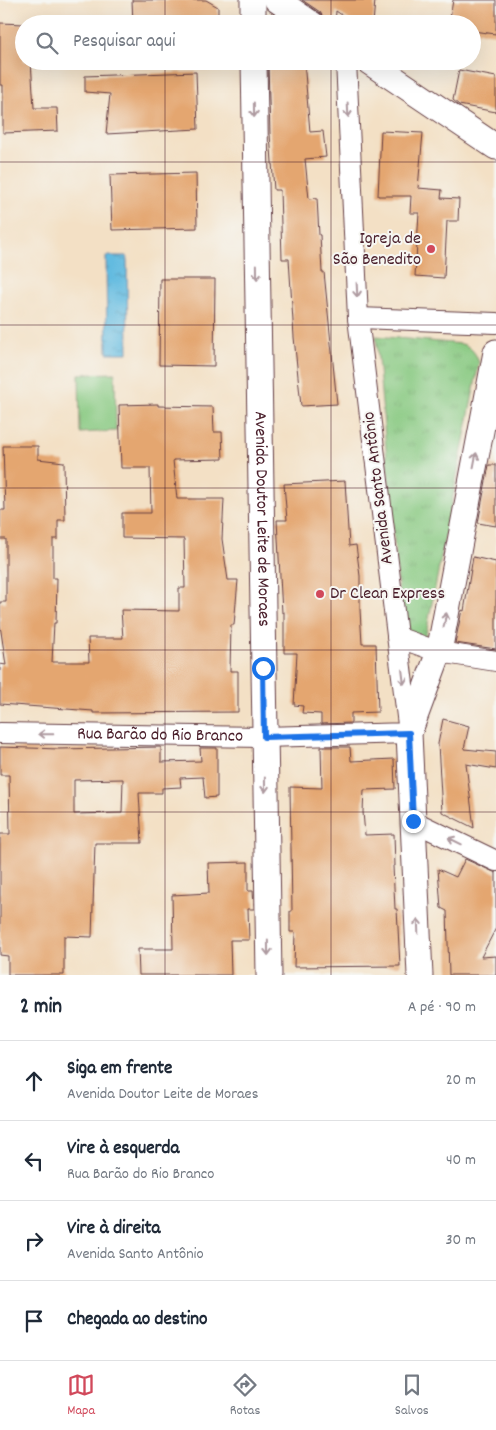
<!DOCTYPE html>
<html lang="pt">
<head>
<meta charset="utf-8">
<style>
	body { margin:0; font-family:Dekko,sans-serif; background:#f6f6f7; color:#1f2937 }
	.stop { position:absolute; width:15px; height:15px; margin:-11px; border:4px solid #1a73e8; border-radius:50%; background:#fff }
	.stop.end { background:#1a73e8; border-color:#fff; box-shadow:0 1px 5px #0008 }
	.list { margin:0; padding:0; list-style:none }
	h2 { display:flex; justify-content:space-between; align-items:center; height:65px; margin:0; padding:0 20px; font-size:21px }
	h2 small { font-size:16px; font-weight:400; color:#747a83 }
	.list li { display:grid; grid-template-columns:32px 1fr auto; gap:15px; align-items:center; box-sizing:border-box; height:80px; padding:0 20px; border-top:1px solid #e0e1e3 }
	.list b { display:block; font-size:19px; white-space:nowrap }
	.list p { margin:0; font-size:16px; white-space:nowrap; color:#747a83 }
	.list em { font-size:16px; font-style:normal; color:#747a83 }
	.icon { flex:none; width:28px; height:28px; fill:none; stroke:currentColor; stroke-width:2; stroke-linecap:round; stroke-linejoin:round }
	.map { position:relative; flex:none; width:496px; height:975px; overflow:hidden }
	.search { position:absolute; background:#fff; box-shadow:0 5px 20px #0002; left:15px; right:15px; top:15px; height:55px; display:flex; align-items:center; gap:12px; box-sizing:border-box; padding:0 18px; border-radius:28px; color:#747a83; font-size:19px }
	.sheet { height:385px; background:#fff }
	nav { display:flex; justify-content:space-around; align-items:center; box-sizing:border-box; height:70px; border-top:1px solid #e0e1e3; background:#fff; font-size:14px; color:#747a83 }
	nav a { display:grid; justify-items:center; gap:2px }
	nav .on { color:#d1495b }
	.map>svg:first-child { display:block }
	.park { fill:url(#park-tufts); stroke:#697456 }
	.garden { fill:#88c981; stroke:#697456 }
	.water { fill:url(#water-ripples); stroke:#566d86 }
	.building { fill:#e4a66f; fill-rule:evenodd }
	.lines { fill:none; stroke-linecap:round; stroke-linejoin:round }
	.minor-casing { stroke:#633c42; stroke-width:22 }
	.tertiary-casing { stroke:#633c42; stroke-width:27 }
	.minor { stroke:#fff; stroke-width:20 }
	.tertiary { stroke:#fff; stroke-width:25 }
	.oneway { stroke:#ae9aa0 }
	.route { stroke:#1a73e8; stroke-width:6 }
	.grid { fill:none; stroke:#4a1f2b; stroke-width:1; stroke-opacity:0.55 }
	.poi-dot { fill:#d1495b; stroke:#f6f6f2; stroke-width:2 }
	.labels { text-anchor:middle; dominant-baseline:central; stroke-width:4; stroke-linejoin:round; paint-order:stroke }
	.poi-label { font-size:18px; fill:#4a1f2b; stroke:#f6f6f2; text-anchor:end }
	.street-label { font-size:18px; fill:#4a1f2b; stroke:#f6f6f2 }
</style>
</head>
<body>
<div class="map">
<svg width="496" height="975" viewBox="0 0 496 975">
	<defs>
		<pattern id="park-tufts" width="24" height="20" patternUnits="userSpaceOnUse" patternTransform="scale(1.25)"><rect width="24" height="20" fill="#88c981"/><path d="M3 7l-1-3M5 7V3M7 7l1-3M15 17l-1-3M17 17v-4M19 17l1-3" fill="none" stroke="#77ac70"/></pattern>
		<pattern id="water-ripples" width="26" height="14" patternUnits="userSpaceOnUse" patternTransform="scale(1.25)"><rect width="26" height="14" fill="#63bbe0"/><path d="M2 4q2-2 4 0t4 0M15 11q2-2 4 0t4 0" fill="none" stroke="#57a0c0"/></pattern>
	</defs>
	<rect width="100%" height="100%" fill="#f6f6f2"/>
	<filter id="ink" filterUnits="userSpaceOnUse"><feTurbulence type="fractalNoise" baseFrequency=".02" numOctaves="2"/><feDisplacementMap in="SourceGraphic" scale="10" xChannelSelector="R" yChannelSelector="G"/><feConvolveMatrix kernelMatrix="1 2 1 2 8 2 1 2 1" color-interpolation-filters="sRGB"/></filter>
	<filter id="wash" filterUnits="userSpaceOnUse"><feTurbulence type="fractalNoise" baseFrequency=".0096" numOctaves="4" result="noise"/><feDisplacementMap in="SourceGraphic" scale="20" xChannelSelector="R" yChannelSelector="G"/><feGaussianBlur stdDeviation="1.12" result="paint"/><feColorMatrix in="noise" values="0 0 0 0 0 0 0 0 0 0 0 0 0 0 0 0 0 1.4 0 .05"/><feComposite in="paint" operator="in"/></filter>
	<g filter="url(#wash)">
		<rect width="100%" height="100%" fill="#f3e0c5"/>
		<!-- park -->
		<path class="park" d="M 376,336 L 462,344 C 472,347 476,354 479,363 L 425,639 L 402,629 Z"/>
		<!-- garden -->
		<polygon class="garden" points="115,373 116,431 80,433 79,374"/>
		<!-- water -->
		<polygon class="water" points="106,256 127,256 128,353 107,353"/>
		<g id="blocks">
			<!-- building -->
			<g class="building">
				<polygon points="132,0 206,0 218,7 218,24 133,24"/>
				<polygon points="302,0 375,0 373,24 355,24 336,11 335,24 331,24 325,20 320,12"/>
				<polygon points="453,0 496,0 496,34 472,31 472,24 449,24"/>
				<polygon points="0,23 24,24 24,61 31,61 34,108 57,108 58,131 3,133 3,85 0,85"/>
				<polygon points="304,61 310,132 323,131 326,157 305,159 309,199 317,198 319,235 320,235 322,272 324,272 337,404 301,406 294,337 289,259 282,259 280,190 274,190 270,134 268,63"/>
				<polygon points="459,70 496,77 496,112 459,105 453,100"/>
				<polygon points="196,72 198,129 106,134 110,94 85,92 85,76"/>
				<polygon points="381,131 423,133 418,188 442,190 441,198 459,199 458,221 447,221 444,278 415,276 419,213 410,213 411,196 378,196"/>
				<polygon points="196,173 197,228 112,230 110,175"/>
				<polygon points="160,279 215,279 214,366 159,365"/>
				<polygon points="158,404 158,406 213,407 214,432 222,432 223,459 173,460 177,499 224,499 222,539 228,580 238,580 234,625 231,625 230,671 238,671 238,712 93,713 93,711 0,704 0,664 6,665 0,625 0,602 6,602 6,539 0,539 0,510 5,510 3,446 38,446 38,459 64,462 65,520 58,520 58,539 53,539 53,578 57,578 56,623 54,623 52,662 89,662 88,638 123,638 121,610 179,611 179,588 185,588 184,539 122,538 122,513 151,513 150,468 121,468 119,405"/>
				<polygon points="489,465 496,465 496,526 478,523"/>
				<polygon points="345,481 349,546 356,545 360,576 360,610 362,644 376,644 378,712 351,713 351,723 321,724 321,714 302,713 303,706 294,705 297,653 284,653 284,612 282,613 277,520 287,520 284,484"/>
				<polygon points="473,557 496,562 496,649 455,643 462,610 464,611"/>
				<polygon points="443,719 469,726 464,749 496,752 496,769 466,764 474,828 442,812 438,744"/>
				<path d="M 0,747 L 59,749 L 161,747 L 161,762 L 201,761 L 200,748 L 217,748 L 217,797 L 205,798 L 203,777 L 180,778 L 181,787 L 162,788 L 162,793 L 139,793 L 142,843 L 95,843 L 92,937 L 64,936 L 64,975 L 8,975 L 8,956 L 0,955 L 0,834 L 10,834 L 9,775 L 0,775 ZM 123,779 L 122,813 L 74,814 L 74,780 Z"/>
				<polygon points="321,747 350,747 351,761 394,759 395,789 364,790 363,812 365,835 394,834 395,866 393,866 395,909 397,909 400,966 294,967 295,932 290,932 290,911 292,911 290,787 322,788"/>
				<polygon points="465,859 496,873 496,928 481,957 496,956 496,975 449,975 447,911 441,908 438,869 456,877"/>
				<polygon points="248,862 248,891 253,891 254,909 248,909 249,940 230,940 231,975 139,975 138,949 173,949 172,895 209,893 208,863"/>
			</g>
		</g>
	</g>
	<g filter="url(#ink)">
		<use href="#blocks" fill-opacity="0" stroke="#633c42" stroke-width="1"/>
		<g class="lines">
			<!-- minor casing -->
			<g class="minor-casing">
				<g id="minor">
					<polyline points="358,318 496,323"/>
					<polyline points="397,637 439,652 496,661"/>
					<path id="s1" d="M 0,733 L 264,737 L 409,733 L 358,318 L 346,61"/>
					<polyline points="413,821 496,861"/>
				</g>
			</g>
			<!-- tertiary casing -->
			<g class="tertiary-casing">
				<g id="tertiary">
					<polyline points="253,0 253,24"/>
					<polyline points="277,0 312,24"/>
					<path id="s2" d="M 254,61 L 269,975"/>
					<polyline points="368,61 496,147"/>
					<polyline points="420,975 409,733 439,652 496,352"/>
				</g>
			</g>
			<!-- minor -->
			<use href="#minor" class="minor"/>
			<!-- tertiary -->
			<use href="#tertiary" class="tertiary"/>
		</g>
		<!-- one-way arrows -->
		<defs><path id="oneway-shaft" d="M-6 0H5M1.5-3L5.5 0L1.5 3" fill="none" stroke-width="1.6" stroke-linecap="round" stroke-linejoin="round" transform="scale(1.25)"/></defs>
		<g class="oneway">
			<use href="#oneway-shaft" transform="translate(254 110) rotate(89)"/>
			<use href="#oneway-shaft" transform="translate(348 110) rotate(87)"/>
			<use href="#oneway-shaft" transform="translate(257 272) rotate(89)"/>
			<use href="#oneway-shaft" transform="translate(357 290) rotate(87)"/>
			<use href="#oneway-shaft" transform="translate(475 460) rotate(-79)"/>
			<use href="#oneway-shaft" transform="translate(445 620) rotate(-79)"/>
			<use href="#oneway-shaft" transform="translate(403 677) rotate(83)"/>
			<use href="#oneway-shaft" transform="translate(46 734) rotate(-179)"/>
			<use href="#oneway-shaft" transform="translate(265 785) rotate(89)"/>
			<use href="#oneway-shaft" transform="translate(455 841) rotate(-154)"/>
			<use href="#oneway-shaft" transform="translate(418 926) rotate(-92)"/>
			<use href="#oneway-shaft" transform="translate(268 948) rotate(89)"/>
		</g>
	</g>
	<g class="lines" filter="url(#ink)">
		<!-- route -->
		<polyline class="route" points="263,668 264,737 409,733 413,821"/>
	</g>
	<!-- grid -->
	<path class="grid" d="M 165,0 L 165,24M 331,0 L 331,24M 165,61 L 165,975M 331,61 L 331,975M 0,162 L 496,162M 0,325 L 496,325M 0,488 L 496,488M 0,650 L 496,650M 0,812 L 496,812"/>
	<!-- markers -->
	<g class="poi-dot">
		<circle cx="431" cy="249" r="5"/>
		<circle cx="320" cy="594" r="5"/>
	</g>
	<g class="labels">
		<!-- poi labels -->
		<g class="poi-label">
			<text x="421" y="239">Igreja de<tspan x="421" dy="21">São Benedito</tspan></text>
			<text x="330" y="594" text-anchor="start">Dr Clean Express</text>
		</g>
		<!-- street labels -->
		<g class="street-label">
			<text transform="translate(379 488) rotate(-97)">Avenida Santo Antônio</text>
			<text stroke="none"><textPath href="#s2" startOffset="458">Avenida Doutor Leite de Moraes</textPath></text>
			<text stroke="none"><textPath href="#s1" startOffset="160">Rua Barão do Rio Branco</textPath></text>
		</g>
	</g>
</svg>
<div class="stop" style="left:263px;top:668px"></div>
<div class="stop end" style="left:413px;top:821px"></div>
<div class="search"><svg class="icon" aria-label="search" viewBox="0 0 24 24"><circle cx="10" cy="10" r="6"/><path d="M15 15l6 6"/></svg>Pesquisar aqui</div>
</div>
<section class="sheet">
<h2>2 min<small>A pé · 90 m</small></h2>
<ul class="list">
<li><svg class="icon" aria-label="ahead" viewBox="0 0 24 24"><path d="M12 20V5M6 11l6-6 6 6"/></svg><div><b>Siga em frente</b><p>Avenida Doutor Leite de Moraes</p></div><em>20 m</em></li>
<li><svg class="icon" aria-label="left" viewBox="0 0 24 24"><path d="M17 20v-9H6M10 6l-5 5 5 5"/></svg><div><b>Vire à esquerda</b><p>Rua Barão do Rio Branco</p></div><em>40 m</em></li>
<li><svg class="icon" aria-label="right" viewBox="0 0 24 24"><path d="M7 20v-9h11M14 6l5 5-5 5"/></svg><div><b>Vire à direita</b><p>Avenida Santo Antônio</p></div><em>30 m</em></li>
<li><svg class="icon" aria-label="arrive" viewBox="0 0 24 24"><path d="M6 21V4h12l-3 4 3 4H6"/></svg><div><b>Chegada ao destino</b></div></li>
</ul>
</section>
<nav>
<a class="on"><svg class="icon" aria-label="map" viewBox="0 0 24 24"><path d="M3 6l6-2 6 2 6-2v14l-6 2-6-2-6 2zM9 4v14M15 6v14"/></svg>Mapa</a>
<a><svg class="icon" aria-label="directions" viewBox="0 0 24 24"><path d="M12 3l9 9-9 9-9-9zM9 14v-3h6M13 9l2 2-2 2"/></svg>Rotas</a>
<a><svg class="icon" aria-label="saved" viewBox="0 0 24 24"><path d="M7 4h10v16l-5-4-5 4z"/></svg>Salvos</a>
</nav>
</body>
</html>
